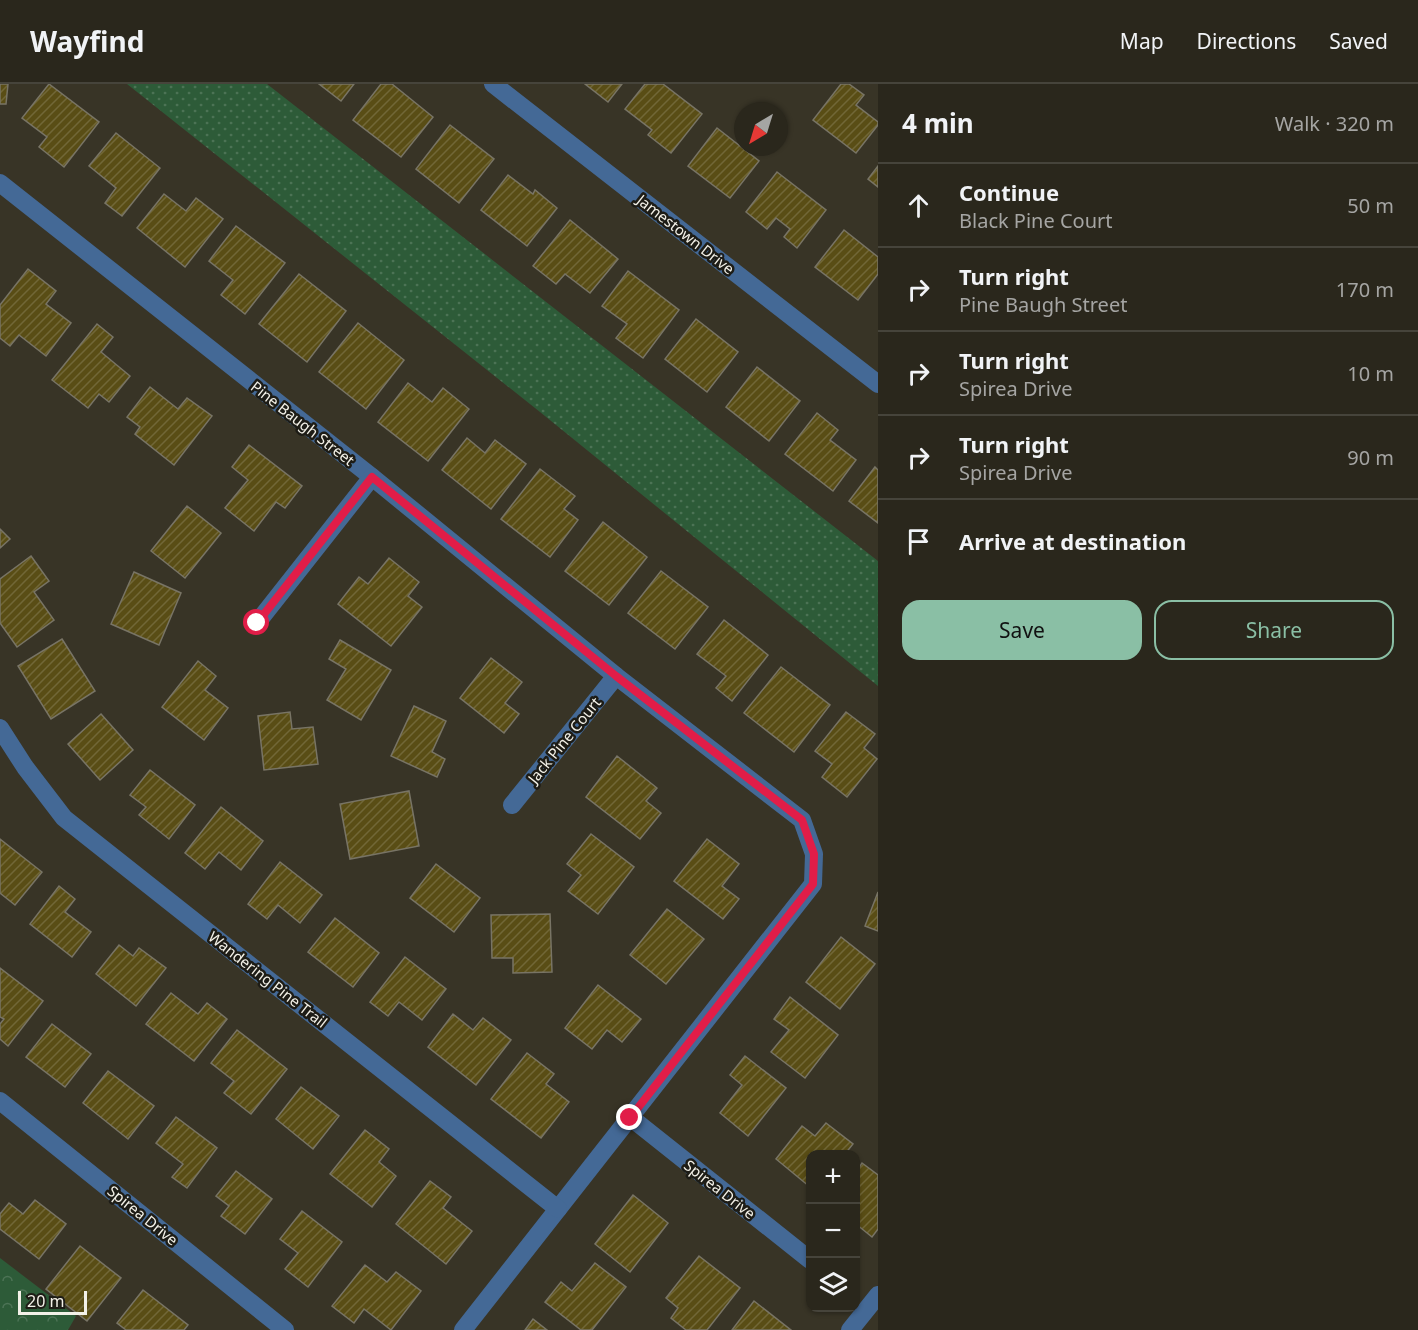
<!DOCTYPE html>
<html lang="en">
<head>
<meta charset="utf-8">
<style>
	body { margin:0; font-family:"Noto Sans",sans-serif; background:#363329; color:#f1f3f6 }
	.controls { position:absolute; right:18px; bottom:18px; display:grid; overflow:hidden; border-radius:12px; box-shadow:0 2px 4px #0004 }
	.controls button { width:54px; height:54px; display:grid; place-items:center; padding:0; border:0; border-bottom:2px solid #46443b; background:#2a271c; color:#f1f3f6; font:30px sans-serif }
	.compass { position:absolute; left:734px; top:18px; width:54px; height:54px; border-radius:50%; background:#2a271c; box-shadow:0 2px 4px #0004; rotate:218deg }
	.scale { position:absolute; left:18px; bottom:15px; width:69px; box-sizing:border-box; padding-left:6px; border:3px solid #f3f1e8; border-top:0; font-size:16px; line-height:21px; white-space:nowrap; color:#f3f1e8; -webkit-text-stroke:4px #1d1c16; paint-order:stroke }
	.stop { position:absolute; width:18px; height:18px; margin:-14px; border:4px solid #e11d48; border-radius:50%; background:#fff }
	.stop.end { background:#e11d48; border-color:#fff; box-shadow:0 2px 6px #0008 }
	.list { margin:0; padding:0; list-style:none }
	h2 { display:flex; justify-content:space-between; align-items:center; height:78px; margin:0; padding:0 24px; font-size:26px }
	h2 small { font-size:20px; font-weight:400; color:#a5a5a3 }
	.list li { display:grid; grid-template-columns:39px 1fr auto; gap:18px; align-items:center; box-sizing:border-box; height:84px; padding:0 24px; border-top:2px solid #46443b }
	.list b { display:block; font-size:22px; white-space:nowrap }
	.list p { margin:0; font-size:20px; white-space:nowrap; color:#a5a5a3 }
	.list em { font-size:20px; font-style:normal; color:#a5a5a3 }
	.actions { display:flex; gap:12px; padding:18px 24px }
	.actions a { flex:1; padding:14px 0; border:2px solid #8abfa5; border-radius:18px; text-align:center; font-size:21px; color:#8abfa5 }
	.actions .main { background:#8abfa5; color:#111 }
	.icon { flex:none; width:33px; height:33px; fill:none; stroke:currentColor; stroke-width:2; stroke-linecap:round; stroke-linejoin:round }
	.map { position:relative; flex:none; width:878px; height:1246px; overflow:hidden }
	header { display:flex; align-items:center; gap:36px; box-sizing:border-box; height:84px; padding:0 30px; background:#2a271c; border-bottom:2px solid #46443b }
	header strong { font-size:28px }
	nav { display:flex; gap:33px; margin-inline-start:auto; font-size:21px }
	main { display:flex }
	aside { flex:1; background:#2a271c }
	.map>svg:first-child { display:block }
	.grass { fill:url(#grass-dots) }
	.forest { fill:url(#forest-crowns) }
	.building { fill:url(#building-hatch); stroke:#787465; stroke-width:1.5 }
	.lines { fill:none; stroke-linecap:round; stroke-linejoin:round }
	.minor { stroke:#446996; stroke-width:18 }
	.route { stroke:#e11d48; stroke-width:8 }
	.labels { text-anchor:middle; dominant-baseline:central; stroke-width:5; stroke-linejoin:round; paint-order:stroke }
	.street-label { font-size:15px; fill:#f3f1e8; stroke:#1d1c16 }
</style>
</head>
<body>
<header>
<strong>Wayfind</strong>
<nav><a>Map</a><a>Directions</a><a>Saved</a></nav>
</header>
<main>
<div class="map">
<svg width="878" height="1246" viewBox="0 0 878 1246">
	<defs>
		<pattern id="grass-dots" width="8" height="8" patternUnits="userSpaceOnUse" patternTransform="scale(1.5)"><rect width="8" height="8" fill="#2d5b38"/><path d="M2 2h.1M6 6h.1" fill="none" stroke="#4c7355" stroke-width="1.8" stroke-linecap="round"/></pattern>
		<pattern id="forest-crowns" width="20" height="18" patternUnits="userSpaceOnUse" patternTransform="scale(1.5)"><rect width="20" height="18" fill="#2d5b38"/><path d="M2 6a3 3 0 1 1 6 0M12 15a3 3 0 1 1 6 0" fill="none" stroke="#4c7355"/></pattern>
		<pattern id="building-hatch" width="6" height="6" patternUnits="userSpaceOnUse" patternTransform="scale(1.5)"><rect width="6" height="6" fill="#594d15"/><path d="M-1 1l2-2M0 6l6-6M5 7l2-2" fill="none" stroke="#716737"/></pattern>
	</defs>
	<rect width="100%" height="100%" fill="#383426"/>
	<!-- grass -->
	<polygon class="grass" points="127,0 267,0 878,477 878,602 540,328"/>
	<!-- forest -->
	<polygon class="forest" points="0,1174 76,1232 68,1246 0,1246"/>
	<!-- building -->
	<g class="building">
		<polygon points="0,0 8,0 6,20 0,20"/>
		<polygon points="49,0 99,38 64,83 39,63 47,53 22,34"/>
		<polygon points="319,0 354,0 341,17"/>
		<polygon points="381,0 392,0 433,33 401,73 353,36"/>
		<polygon points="585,0 622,0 608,18"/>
		<polygon points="645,0 663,0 702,30 671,69 648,51 652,46 625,25"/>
		<polygon points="841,0 849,0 864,11 856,21 878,38 878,41 856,69 813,36"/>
		<polygon points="450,41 494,75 459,119 416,85"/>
		<polygon points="717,44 759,77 730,114 688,82"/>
		<polygon points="116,49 160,84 122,132 105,119 116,104 89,82"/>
		<polygon points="878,82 878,103 868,95"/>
		<polygon points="777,88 826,126 797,164 784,153 790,145 776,134 767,145 746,128"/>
		<polygon points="508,91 533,110 535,106 557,124 527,162 481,126"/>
		<polygon points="164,110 186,127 196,114 223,135 185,183 137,144"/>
		<polygon points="570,136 618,175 590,209 565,190 556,200 533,182"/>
		<polygon points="236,142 285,179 245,230 221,211 233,196 209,177"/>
		<polygon points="844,146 878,173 878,190 858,216 815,183"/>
		<polygon points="28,185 56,207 46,220 71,239 46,272 19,251 10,262 0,254 0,221"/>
		<polygon points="628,187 679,226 643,274 616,254 627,240 602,222"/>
		<polygon points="299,190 346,227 307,278 259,240"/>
		<polygon points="696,235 738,268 707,308 665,275"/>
		<polygon points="358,239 404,276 366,325 319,288"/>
		<polygon points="97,240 113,253 101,268 130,292 109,318 99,310 88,324 52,296"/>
		<polygon points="757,283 800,317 769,357 726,323"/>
		<polygon points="408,299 432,318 443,304 469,325 428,377 378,338"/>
		<polygon points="150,303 178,325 187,314 212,332 174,381 135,350 140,343 127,333"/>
		<polygon points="817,329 838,346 830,356 856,376 833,407 785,370"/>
		<polygon points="467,354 485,369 495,356 526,380 491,425 442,386"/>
		<polygon points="249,361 302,402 285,424 276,418 254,447 225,424 248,396 232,383"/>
		<polygon points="875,383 878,386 878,439 849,417"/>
		<polygon points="540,385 575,412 564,425 578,436 550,473 501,435"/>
		<polygon points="187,422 221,449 185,494 151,467"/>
		<polygon points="603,438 647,473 609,521 565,487"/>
		<polygon points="0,445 10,455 0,464"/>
		<polygon points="31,472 49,497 34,508 54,536 17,563 0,539 0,495"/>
		<polygon points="389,474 419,498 408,512 422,523 391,562 338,520 359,493 368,500"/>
		<polygon points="661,487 708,523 675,565 628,529"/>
		<polygon points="134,488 181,509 159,561 111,540"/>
		<polygon points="724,536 768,571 732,617 716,604 726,592 697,570"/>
		<polygon points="62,555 95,607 51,635 18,582"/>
		<polygon points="340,556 391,586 361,636 327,616 346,585 329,575"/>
		<polygon points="491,574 522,598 505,619 519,630 504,649 460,614"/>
		<polygon points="198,577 216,592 205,606 228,624 204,656 162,623"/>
		<polygon points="781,583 830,621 794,668 744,629"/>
		<polygon points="414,622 446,637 432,668 445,675 437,693 391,672"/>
		<polygon points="290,628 292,645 313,643 318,680 264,686 258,632"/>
		<polygon points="846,628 875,650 864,664 877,675 847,713 822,693 832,680 815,667"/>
		<polygon points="101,630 133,666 100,696 68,660"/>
		<polygon points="617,672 657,704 646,717 661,729 640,755 586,713"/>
		<polygon points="150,686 195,721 169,755 139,731 146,723 130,711"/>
		<polygon points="409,707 419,762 350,775 340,720"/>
		<polygon points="221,723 263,757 241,786 219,768 205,785 185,769"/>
		<polygon points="591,750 634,783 598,830 568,807 581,791 567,780"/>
		<polygon points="0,755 42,788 15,821 0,809"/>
		<polygon points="707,755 739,780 722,802 739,815 723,835 674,797"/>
		<polygon points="280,778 322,811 300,839 278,821 267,835 248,820"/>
		<polygon points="436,780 480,814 454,848 410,814"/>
		<polygon points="59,802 75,815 65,828 91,848 72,873 30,840"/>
		<polygon points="878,808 878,847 865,842"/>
		<polygon points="667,825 704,855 666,900 630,871"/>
		<polygon points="550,830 552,888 513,889 513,874 492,874 491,831"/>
		<polygon points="335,834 379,869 353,903 308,868"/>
		<polygon points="841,853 875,880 840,925 806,898"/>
		<polygon points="119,861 133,872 139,864 166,884 136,922 96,890"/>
		<polygon points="405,873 446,905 422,936 399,918 388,932 370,918"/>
		<polygon points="0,884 43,917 8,962 0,955 0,940 4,935 0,933"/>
		<polygon points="598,901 641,935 622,958 607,946 592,965 565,944"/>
		<polygon points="171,909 198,930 207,919 227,935 194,977 146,940"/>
		<polygon points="790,913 838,951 805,994 771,968 789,946 774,935"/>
		<polygon points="453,930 473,946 483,934 511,956 476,1001 428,963"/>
		<polygon points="52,940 91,970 65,1003 26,973"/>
		<polygon points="237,946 287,985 251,1030 224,1009 234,997 211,979"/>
		<polygon points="527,969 554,990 546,1000 569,1018 541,1054 491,1015"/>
		<polygon points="745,972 786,1004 748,1052 720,1029 742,1001 730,991"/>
		<polygon points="108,987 154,1022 128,1055 83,1019"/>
		<polygon points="301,1003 339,1032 313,1065 276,1035"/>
		<polygon points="176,1033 217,1064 187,1104 172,1093 183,1080 156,1059"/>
		<polygon points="826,1039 853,1060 845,1070 810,1070 810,1103 776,1075 802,1042 815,1052"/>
		<polygon points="365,1046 389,1065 379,1078 396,1092 372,1123 330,1090"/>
		<polygon points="862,1079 878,1091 878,1145 872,1153 856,1140 856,1088"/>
		<polygon points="236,1087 272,1115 245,1150 221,1132 229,1122 216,1112"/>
		<polygon points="430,1097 451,1113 443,1124 472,1147 446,1180 396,1140"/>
		<polygon points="633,1111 668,1139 630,1188 595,1160"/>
		<polygon points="35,1116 66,1140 39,1175 0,1145 0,1130 9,1119 23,1130"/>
		<polygon points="302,1127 342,1158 308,1203 285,1185 298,1169 280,1155"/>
		<polygon points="80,1162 121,1194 87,1237 46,1205"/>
		<polygon points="699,1172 740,1204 707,1246 686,1246 671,1234 678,1224 666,1214"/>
		<polygon points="595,1179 626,1203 592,1246 581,1246 545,1218 561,1198 572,1207"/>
		<polygon points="365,1181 387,1198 396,1188 421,1207 391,1246 364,1225 354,1239 332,1222"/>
		<polygon points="143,1206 188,1241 184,1246 126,1246 117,1239"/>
		<polygon points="754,1217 791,1246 732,1246"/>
		<polygon points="533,1235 547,1246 525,1246"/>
	</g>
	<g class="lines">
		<!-- minor -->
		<g class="minor">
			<polyline points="493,0 878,300"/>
			<polyline points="0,99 372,393 616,592 802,736 814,770 813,800 463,1246"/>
			<polyline points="257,539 372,393"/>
			<polyline points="0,644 25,683 64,734 558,1125"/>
			<polyline points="512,721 616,592"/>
			<polyline points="0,1017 285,1246"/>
			<polyline points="630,1033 810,1176"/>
			<polyline points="850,1246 878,1211"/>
		</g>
	</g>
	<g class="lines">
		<!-- route -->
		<polyline class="route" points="257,539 372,393 616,592 802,736 814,770 813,800 630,1034"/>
	</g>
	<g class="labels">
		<!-- street labels -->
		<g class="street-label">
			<text transform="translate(686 150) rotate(38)">Jamestown Drive</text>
			<text transform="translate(303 339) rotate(38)">Pine Baugh Street</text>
			<text transform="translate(564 656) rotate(-51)">Jack Pine Court</text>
			<text transform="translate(268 895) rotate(38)">Wandering Pine Trail</text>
			<text transform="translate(720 1105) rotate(38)">Spirea Drive</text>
			<text transform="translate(143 1131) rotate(39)">Spirea Drive</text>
		</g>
	</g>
</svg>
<div class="controls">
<button>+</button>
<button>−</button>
<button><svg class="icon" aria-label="layers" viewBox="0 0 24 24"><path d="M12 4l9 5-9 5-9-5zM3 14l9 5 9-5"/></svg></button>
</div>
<svg class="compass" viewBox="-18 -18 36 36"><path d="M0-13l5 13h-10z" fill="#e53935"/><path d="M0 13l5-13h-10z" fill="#a5a5a3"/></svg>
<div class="scale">20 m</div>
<div class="stop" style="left:257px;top:539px"></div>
<div class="stop end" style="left:630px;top:1034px"></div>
</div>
<aside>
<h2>4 min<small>Walk · 320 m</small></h2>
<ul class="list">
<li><svg class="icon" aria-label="ahead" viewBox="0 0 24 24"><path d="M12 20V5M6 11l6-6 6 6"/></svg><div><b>Continue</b><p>Black Pine Court</p></div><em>50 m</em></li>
<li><svg class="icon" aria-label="right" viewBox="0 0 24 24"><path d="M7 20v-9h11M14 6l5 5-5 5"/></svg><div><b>Turn right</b><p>Pine Baugh Street</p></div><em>170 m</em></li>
<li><svg class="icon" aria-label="right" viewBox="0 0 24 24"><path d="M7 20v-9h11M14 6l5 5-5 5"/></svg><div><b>Turn right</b><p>Spirea Drive</p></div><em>10 m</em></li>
<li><svg class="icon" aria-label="right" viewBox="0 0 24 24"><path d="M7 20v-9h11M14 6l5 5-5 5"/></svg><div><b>Turn right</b><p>Spirea Drive</p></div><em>90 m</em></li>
<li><svg class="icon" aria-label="arrive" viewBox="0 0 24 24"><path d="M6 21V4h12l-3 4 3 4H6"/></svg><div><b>Arrive at destination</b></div></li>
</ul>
<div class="actions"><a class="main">Save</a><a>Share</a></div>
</aside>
</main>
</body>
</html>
